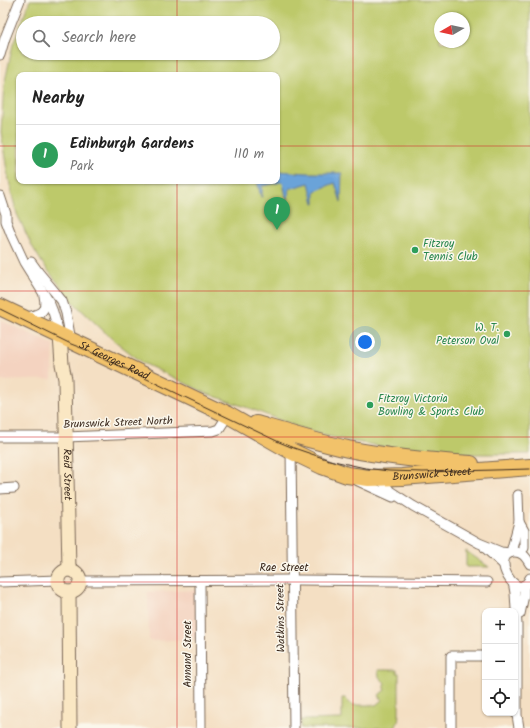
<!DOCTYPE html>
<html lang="en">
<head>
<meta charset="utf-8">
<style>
	body { margin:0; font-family:Kalam,sans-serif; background:#f2f2f2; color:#222 }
	.controls { position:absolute; right:12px; bottom:12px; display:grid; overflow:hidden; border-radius:8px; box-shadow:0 1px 3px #0004 }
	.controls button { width:36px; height:36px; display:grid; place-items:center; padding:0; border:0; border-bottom:1px solid #e0e0e0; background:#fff; color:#222; font:20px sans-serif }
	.compass { position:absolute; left:434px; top:12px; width:36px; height:36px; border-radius:50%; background:#fff; box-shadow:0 1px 3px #0004; rotate:261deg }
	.you { position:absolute; left:365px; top:342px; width:14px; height:14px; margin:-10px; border:3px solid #fff; border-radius:50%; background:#1a73e8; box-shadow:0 0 0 6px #1a73e833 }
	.badge { display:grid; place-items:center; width:26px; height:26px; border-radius:50%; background:#2563eb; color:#fff; font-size:13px; font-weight:700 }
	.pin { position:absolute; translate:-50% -33px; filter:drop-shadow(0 1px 2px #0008) }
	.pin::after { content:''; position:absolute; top:21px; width:14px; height:12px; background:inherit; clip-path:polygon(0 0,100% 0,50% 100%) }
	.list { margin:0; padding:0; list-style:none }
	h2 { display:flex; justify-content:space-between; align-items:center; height:52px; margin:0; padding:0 16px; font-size:17px }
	h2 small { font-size:13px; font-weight:400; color:#767676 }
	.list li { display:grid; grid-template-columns:26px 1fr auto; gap:12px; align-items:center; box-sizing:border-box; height:60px; padding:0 16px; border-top:1px solid #e0e0e0 }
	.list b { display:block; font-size:15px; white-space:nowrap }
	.list p { margin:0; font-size:13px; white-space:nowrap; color:#767676 }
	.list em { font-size:13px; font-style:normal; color:#767676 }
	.icon { flex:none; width:22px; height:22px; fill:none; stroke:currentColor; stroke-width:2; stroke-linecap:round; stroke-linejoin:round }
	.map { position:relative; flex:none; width:530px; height:728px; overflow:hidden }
	.search { position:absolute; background:#fff; box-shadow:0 1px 3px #0004; left:16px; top:16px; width:264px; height:44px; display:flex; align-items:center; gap:10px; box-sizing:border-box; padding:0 14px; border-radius:22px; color:#767676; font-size:15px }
	.panel { position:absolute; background:#fff; box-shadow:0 1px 3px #0004; left:16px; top:72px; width:264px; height:112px; border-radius:8px }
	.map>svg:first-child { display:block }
	.built { fill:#f4d3c0 }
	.green { fill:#bdc96b; stroke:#7c7a44; fill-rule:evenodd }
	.water { fill:#6aa3d9; stroke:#52667c }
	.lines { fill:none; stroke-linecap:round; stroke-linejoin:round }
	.street-casing { stroke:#7c6958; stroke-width:11 }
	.secondary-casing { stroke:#7c6958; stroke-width:15 }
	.highway-casing { stroke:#7c6958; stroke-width:18 }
	.street { stroke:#fff; stroke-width:9 }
	.secondary { stroke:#fae7c3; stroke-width:13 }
	.highway { stroke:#f2c26a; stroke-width:16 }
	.tram { stroke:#3b2a1e; stroke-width:1 }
	.grid { fill:none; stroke:#d62828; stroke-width:1; stroke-opacity:0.55 }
	.leisure-dot { fill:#2e9e5b; stroke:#fbf7ec; stroke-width:1.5 }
	.labels { text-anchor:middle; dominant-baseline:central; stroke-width:3; stroke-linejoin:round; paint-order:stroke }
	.leisure-label { font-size:11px; fill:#27864d; stroke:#fbf7ec; text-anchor:start }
	.street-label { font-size:11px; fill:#3b2a1e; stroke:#fbf7ec }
</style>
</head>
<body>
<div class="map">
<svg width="530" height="728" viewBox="0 0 530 728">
	<rect width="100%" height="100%" fill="#fbf7ec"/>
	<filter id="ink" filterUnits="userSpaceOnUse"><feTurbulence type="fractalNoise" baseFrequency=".025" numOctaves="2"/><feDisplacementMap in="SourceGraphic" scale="8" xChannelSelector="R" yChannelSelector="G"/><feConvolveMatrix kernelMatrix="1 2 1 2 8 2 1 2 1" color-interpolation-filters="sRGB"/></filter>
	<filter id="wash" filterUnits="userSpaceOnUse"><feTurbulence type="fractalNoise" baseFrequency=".012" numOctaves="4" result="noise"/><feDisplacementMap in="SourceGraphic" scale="16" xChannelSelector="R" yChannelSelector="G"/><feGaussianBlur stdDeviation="0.9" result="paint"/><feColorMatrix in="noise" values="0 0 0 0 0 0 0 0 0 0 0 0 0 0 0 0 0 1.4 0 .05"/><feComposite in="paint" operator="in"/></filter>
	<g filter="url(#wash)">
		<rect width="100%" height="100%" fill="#f4dfc3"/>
		<!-- built -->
		<g class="built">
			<polygon points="0,320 54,345 52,379 0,381"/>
			<polygon points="196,590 197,639 149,641 148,592"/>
		</g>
		<!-- green -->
		<g class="green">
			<path d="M 30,0 L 530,0 L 530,454 L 451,454 L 424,452 L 396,449 L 356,442 L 326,436 L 297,427 L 254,410 L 208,394 L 143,363 L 111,338 L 73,302 L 43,264 L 32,246 L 17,214 L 13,199 L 7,171 L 1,132 L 4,86 L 13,44 ZM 440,18 L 464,18 L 464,42 L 440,42 ZM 23,23 L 273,23 L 273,53 L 23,53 ZM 19,75 L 277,75 L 277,181 L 19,181 Z"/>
			<polygon points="466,551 489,567 466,567"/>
			<polygon points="378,670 397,670 397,673 399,673 399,714 398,722 395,728 301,728 301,720 342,719 342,698 345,698 352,705 376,705 382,700 379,695 385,690 385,683 379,677"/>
		</g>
		<!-- water -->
		<polygon class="water" points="277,171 308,173 342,173 341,202 335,183 315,191 315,203 314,203 309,183 289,189 288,201 287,201 283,183 282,182 262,186 262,197 261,197 257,181 277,181"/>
	</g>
	<g filter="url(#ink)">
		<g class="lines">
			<!-- street casing -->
			<g class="street-casing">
				<g id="street">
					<polyline points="0,55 5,38 20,0"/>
					<polyline points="0,196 6,214 6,221 11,234 24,262 49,302 53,312 60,336"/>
					<polyline points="31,262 39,273 54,291 62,301 66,313 71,341"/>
					<path d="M 24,318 C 38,314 48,314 44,296"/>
					<polyline points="0,437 66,437 213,431 219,429 228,415"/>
					<polyline points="291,447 294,728"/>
					<polyline points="379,477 390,491 413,506 479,543 501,552 510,553"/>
					<polyline points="358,481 393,497"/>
					<polyline points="0,489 14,488"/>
					<polyline points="519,522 524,531 524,548"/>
					<polyline points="485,548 504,565"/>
					<polyline points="511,552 519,522 518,495"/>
					<path d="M 530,564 C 526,557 522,551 513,552 C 489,555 518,606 530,578"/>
					<polyline points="81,581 298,580 487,582"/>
					<polyline points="200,581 201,728"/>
					<polyline points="0,582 58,580"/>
					<polyline points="513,583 514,587 515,593 517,625 517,715 519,728"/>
					<polyline points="520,614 524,595 524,585"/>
					<polyline points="451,728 451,656 485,656"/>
				</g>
			</g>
			<!-- secondary casing -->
			<g class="secondary-casing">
				<g id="secondary">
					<path id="s1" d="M 60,336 L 62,364 L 65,379 L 69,570"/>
					<circle cx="69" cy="581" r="11"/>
					<polyline points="69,592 70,728"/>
				</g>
			</g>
			<!-- highway casing -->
			<g class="highway-casing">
				<g id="highway">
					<path id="s2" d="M 0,307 L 228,415 L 291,451 L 322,466 L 347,475 L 369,478 L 402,477 L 530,467"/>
					<path d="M 256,424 C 287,433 317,442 348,449 C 388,457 430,461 471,464"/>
				</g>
			</g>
			<!-- street -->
			<use href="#street" class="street"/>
			<!-- secondary -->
			<use href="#secondary" class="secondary"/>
			<!-- highway -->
			<use href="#highway" class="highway"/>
			<!-- tram -->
			<polyline class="tram" points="0,309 71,344 84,349 279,442 291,447 329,460 365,468 389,471 423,472 530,469"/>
		</g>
	</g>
	<!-- grid -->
	<path class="grid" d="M 177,0 L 177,23M 353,0 L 353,728M 177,53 L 177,75M 0,146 L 19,146M 277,146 L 530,146M 177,181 L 177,728M 0,291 L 530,291M 0,437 L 530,437M 0,582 L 530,582"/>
	<!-- markers -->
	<g class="leisure-dot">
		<circle cx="415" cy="250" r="4"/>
		<circle cx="507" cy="334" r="4"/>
		<circle cx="370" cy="405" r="4"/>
	</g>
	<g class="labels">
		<!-- leisure labels -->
		<g class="leisure-label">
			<text x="423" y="244">Fitzroy<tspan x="423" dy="13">Tennis Club</tspan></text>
			<text x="499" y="328" text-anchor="end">W. T.<tspan x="499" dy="13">Peterson Oval</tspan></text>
			<text x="378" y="399">Fitzroy Victoria<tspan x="378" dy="13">Bowling &amp; Sports Club</tspan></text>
		</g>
		<!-- street labels -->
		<g class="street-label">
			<text stroke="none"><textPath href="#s2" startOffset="126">St Georges Road</textPath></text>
			<text transform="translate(118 423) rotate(-2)">Brunswick Street North</text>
			<text stroke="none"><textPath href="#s1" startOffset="139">Reid Street</textPath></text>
			<text stroke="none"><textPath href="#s2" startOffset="471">Brunswick Street</textPath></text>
			<text x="284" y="568">Rae Street</text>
			<text transform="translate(281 618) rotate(-91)">Watkins Street</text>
			<text transform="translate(188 654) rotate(-90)">Annand Street</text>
		</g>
	</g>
</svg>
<div class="controls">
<button>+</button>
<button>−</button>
<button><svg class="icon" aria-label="locate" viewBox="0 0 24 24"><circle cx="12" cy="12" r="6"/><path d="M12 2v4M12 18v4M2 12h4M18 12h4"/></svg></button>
</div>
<svg class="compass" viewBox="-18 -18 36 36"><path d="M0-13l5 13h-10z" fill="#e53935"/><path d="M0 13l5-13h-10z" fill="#767676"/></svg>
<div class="you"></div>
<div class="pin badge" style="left:277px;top:230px;background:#2e9e5b">1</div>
<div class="search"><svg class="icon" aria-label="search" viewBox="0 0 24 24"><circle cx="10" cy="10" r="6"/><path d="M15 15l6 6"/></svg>Search here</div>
<section class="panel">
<h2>Nearby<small></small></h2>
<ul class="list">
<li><span class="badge" style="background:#2e9e5b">1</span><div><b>Edinburgh Gardens</b><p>Park</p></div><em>110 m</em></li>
</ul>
</section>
</div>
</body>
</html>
